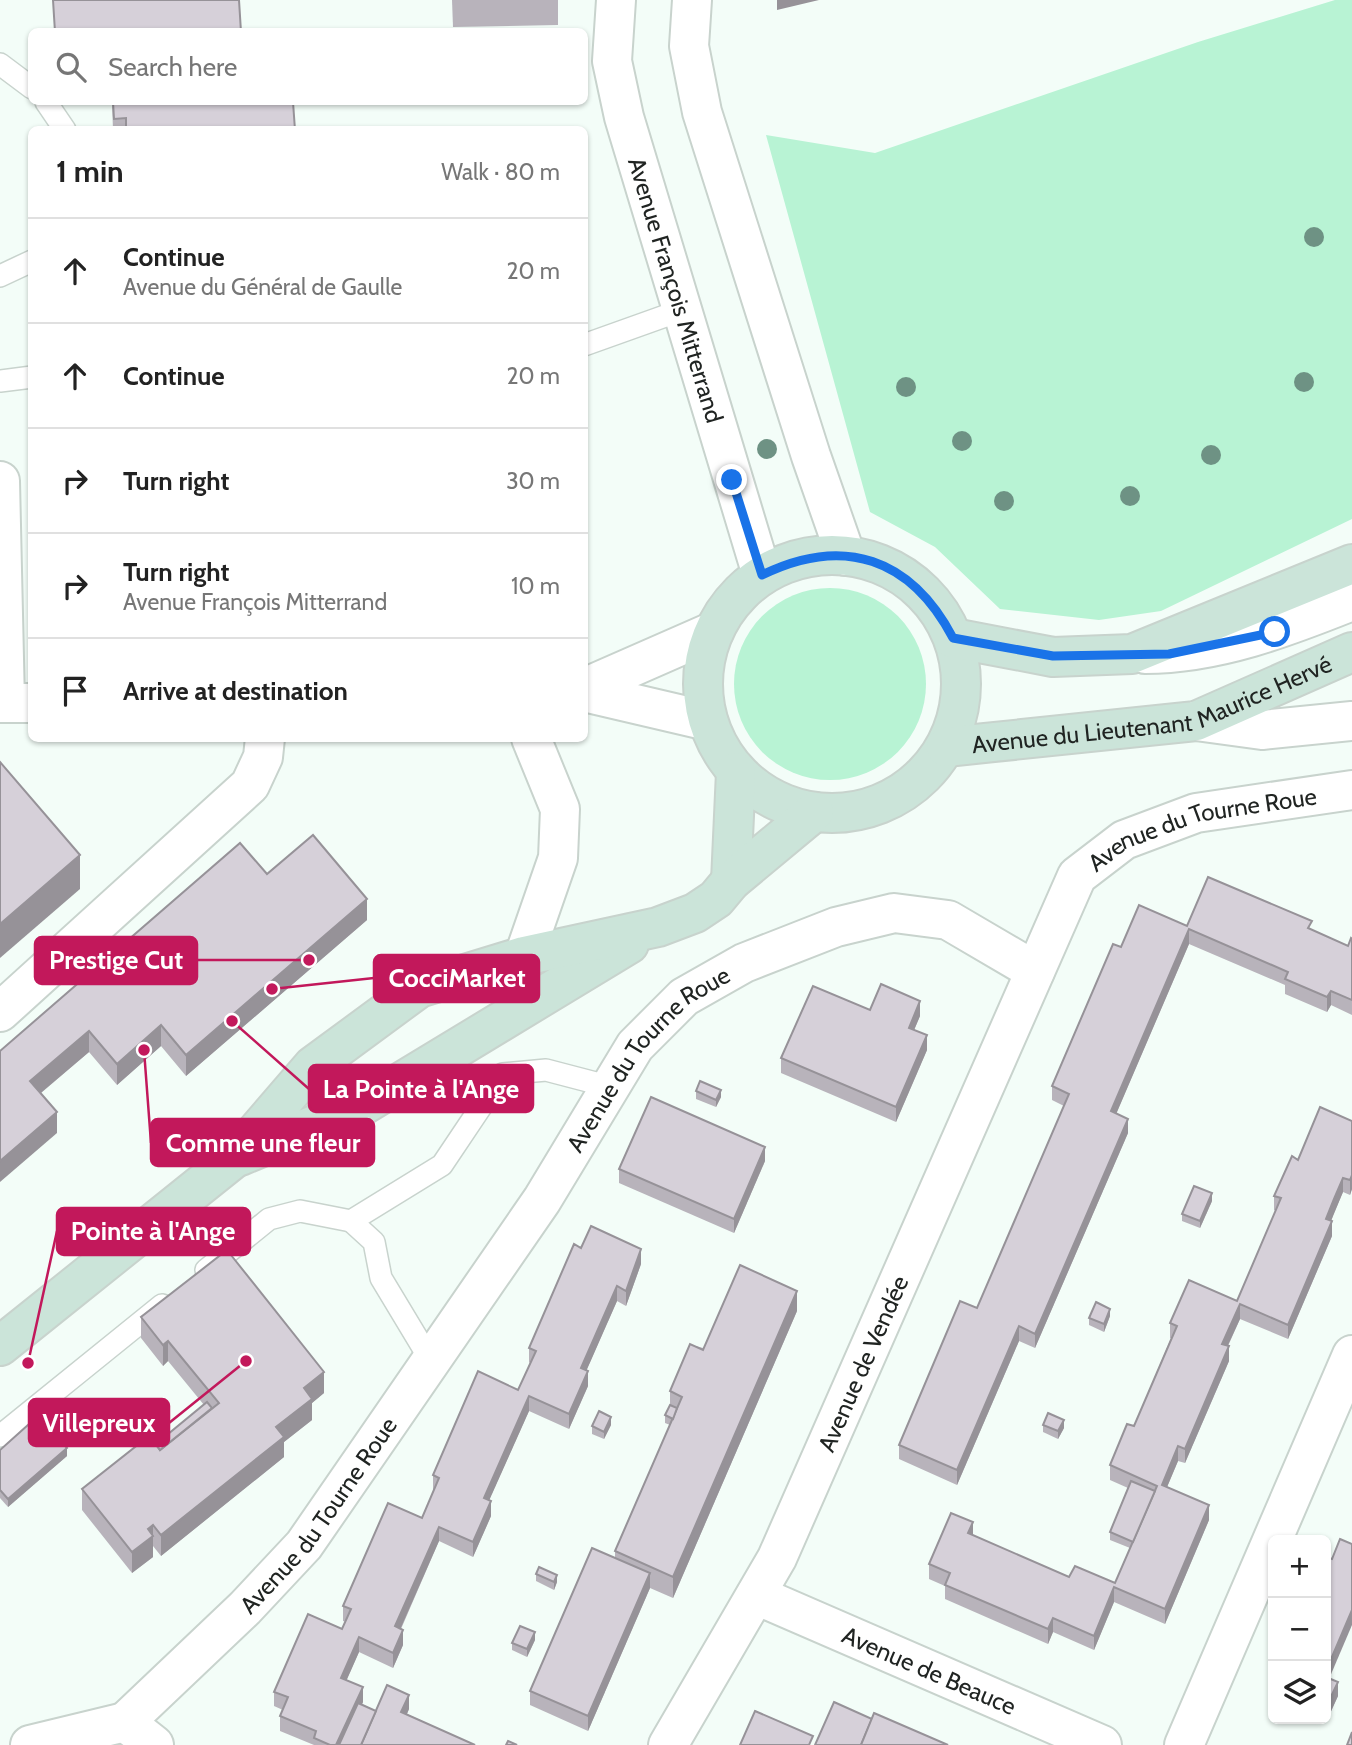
<!DOCTYPE html>
<html lang="en">
<head>
<meta charset="utf-8">
<style>
	body { margin:0; font-family:Cabin,sans-serif; background:#f2f2f2; color:#222 }
	.controls { position:absolute; right:21px; bottom:21px; display:grid; overflow:hidden; border-radius:10px; box-shadow:0 2px 5px #0004 }
	.controls button { width:63px; height:63px; display:grid; place-items:center; padding:0; border:0; border-bottom:2px solid #e0e0e0; background:#fff; color:#222; font:35px sans-serif }
	.stop { position:absolute; width:21px; height:21px; margin:-16px; border:5px solid #1a73e8; border-radius:50%; background:#fff }
	.stop.end { background:#1a73e8; border-color:#fff; box-shadow:0 2px 7px #0008 }
	.list { margin:0; padding:0; list-style:none }
	h2 { display:flex; justify-content:space-between; align-items:center; height:91px; margin:0; padding:0 28px; font-size:30px }
	h2 small { font-size:23px; font-weight:400; color:#767676 }
	.list li { display:grid; grid-template-columns:46px 1fr auto; gap:21px; align-items:center; box-sizing:border-box; height:105px; padding:0 28px; border-top:2px solid #e0e0e0 }
	.list b { display:block; font-size:26px; white-space:nowrap }
	.list p { margin:0; font-size:23px; white-space:nowrap; color:#767676 }
	.list em { font-size:23px; font-style:normal; color:#767676 }
	.icon { flex:none; width:38px; height:38px; fill:none; stroke:currentColor; stroke-width:2; stroke-linecap:round; stroke-linejoin:round }
	.map { position:relative; flex:none; width:1352px; height:1745px; overflow:hidden }
	.search { position:absolute; background:#fff; box-shadow:0 2px 5px #0004; left:28px; top:28px; width:560px; height:77px; display:flex; align-items:center; gap:18px; box-sizing:border-box; padding:0 24px; border-radius:10px; color:#767676; font-size:26px }
	.panel { position:absolute; background:#fff; box-shadow:0 2px 5px #0004; left:28px; top:126px; width:560px; height:616px; border-radius:10px }
	.map>svg:first-child { display:block }
	.green { fill:#b8f3d4 }
	.lines { fill:none; stroke-linecap:round; stroke-linejoin:round }
	.service-casing { stroke:#c8d3cd; stroke-width:24 }
	.minor-casing { stroke:#c8d3cd; stroke-width:42 }
	.tertiary-casing { stroke:#c8d3cd; stroke-width:42 }
	.secondary-casing { stroke:#c8d3cd; stroke-width:42 }
	.service { stroke:#fff; stroke-width:21 }
	.minor { stroke:#fff; stroke-width:38 }
	.tertiary { stroke:#fff; stroke-width:38 }
	.secondary { stroke:#cbe4d9; stroke-width:38 }
	.tree { fill:#6e9284 }
	.wall { fill:#b8b3bb }
	.shaded-wall { fill:#969298 }
	.building { fill:#d6d0d9; stroke:#969298; stroke-width:2 }
	.route { stroke:#1a73e8; stroke-width:9 }
	.labels { text-anchor:middle; dominant-baseline:central; stroke-width:5; stroke-linejoin:round; paint-order:stroke }
	.street-label { font-size:24px; fill:#202422; stroke:#fff }
	.leader { fill:none; stroke:#c2185b; stroke-width:2.5 }
	.callout-dot { fill:#c2185b; stroke:#fff; stroke-width:2.5 }
	.callout { fill:#c2185b; stroke:#c2185b; stroke-width:2.5 }
	.callout-label { font-size:26px; text-anchor:middle; font-weight:bold; fill:#fff }
</style>
</head>
<body>
<div class="map">
<svg width="1352" height="1745" viewBox="0 0 1352 1745">
	<rect width="100%" height="100%" fill="#f3fdf8"/>
	<!-- green -->
	<g class="green">
		<polygon points="1335,0 1352,0 1352,519 1161,611 1099,620 1000,609 935,547 870,512 766,135 875,153 1198,42"/>
		<circle cx="830" cy="684" r="96"/>
	</g>
	<g class="lines">
		<!-- service casing -->
		<g class="service-casing">
			<g id="service">
				<polyline points="0,64 32,88"/>
				<polyline points="46,102 65,130"/>
				<polyline points="0,276 32,261"/>
				<polyline points="584,345 682,310"/>
				<polyline points="0,381 32,377"/>
				<polyline points="351,1221 374,1242 381,1278 431,1361"/>
				<polyline points="206,1270 269,1219 300,1211 351,1221 442,1165 503,1074 546,1070 611,1087"/>
				<polyline points="0,1436 162,1305"/>
			</g>
		</g>
		<!-- minor casing -->
		<g class="minor-casing">
			<g id="minor">
				<path id="s1" d="M 616,0 L 612,61 L 624,117 L 762,575"/>
				<polyline points="692,0 689,46 702,112 811,456 846,556"/>
				<polyline points="0,481 5,703"/>
				<path d="M 1145,654 C 1217,654 1287,627 1352,601"/>
				<polyline points="1196,721 1262,730 1352,721"/>
				<polyline points="0,1012 250,785 263,757 265,738"/>
				<path id="s2" d="M 756,1595 L 1102,1745"/>
				<path id="s3" d="M 125,1722 L 245,1608 L 304,1545 L 542,1200 L 635,1046 L 684,997 L 744,963 L 836,927 L 894,913 L 948,920 L 1035,971"/>
				<polyline points="125,1722 154,1745"/>
				<polyline points="30,1745 125,1722"/>
				<path id="s4" d="M 668,1745 L 777,1558 L 1077,876 L 1124,840 L 1196,813 L 1352,790"/>
				<polyline points="1184,1745 1352,1355"/>
			</g>
		</g>
		<!-- tertiary casing -->
		<g class="tertiary-casing">
			<g id="tertiary">
				<polyline points="584,688 714,631"/>
				<polyline points="584,692 708,721"/>
				<polyline points="0,703 32,703"/>
				<polyline points="524,956 558,858 560,809 531,738"/>
			</g>
		</g>
		<!-- secondary casing -->
		<g class="secondary-casing">
			<g id="secondary">
				<circle cx="832" cy="684" r="129"/>
				<polyline points="953,638 1053,657 1132,654 1352,564"/>
				<path id="s5" d="M 946,747 L 1196,721 L 1352,652"/>
				<polyline points="731,881 736,772"/>
				<polyline points="240,1156 365,1104 629,944"/>
				<polyline points="0,1346 232,1160 313,1066 419,988 524,956 658,927 695,913 716,899 731,881 814,812"/>
			</g>
		</g>
		<!-- service -->
		<use href="#service" class="service"/>
		<!-- minor -->
		<use href="#minor" class="minor"/>
		<!-- tertiary -->
		<use href="#tertiary" class="tertiary"/>
		<!-- secondary -->
		<use href="#secondary" class="secondary"/>
	</g>
	<!-- trees -->
	<g class="tree">
		<circle cx="1314" cy="237" r="10"/>
		<circle cx="1304" cy="382" r="10"/>
		<circle cx="906" cy="387" r="10"/>
		<circle cx="962" cy="441" r="10"/>
		<circle cx="767" cy="449" r="10"/>
		<circle cx="1211" cy="455" r="10"/>
		<circle cx="1130" cy="496" r="10"/>
		<circle cx="1004" cy="501" r="10"/>
	</g>
	<!-- wall -->
	<g class="wall">
		<polygon points="452,0 558,0 558,25 453,27"/>
		<polygon points="112,102 293,102 295,130 113,130"/>
		<polygon points="267,874 367,920 186,1076 161,1046 117,1085 89,1052 41,1093 57,1133 0,1051"/>
		<polygon points="1187,926 1312,930 1348,946 1352,939 1352,1015 1331,1005 1327,1012 1285,994 1285,985 1189,944 1116,1114 1128,1133 1035,1348 1019,1341 957,1485 899,1459 899,1445 977,1308 1064,1106 1052,1100 1052,1086 1121,947"/>
		<polygon points="870,1010 920,1016 914,1030 927,1050 896,1122 781,1073 781,1058"/>
		<polygon points="696,1091 721,1097 716,1107 696,1099"/>
		<polygon points="1352,1121 1352,1189 1350,1195 1343,1192 1334,1213 1331,1221 1332,1236 1288,1339 1240,1319 1228,1346 1229,1361 1185,1463 1178,1461 1167,1487 1209,1520 1165,1624 1114,1602 1094,1650 1053,1632 1048,1644 945,1599 945,1586 929,1579 929,1564 973,1536 1069,1577 1115,1583 1130,1548 1110,1540 1110,1532 1128,1488 1110,1480 1110,1465 1134,1426 1171,1338 1170,1338 1170,1323 1237,1301 1276,1211 1274,1210 1274,1196 1298,1160"/>
		<polygon points="765,1161 734,1233 619,1183 619,1169"/>
		<polygon points="1212,1201 1200,1228 1182,1221 1182,1214"/>
		<polygon points="581,1248 641,1264 626,1306 617,1301 586,1371 588,1386 569,1429 529,1411 489,1500 491,1516 473,1557 439,1541 401,1629 403,1645 393,1668 359,1652 346,1681 363,1702 362,1704 376,1711 409,1709 407,1714 475,1745 314,1745 280,1731 280,1716 283,1710 274,1706 274,1692 342,1629 346,1622 343,1621 343,1606 422,1518 434,1490 433,1490 433,1475 518,1390 530,1363 529,1362 529,1348"/>
		<polygon points="797,1311 673,1598 650,1588 588,1731 530,1705 530,1691 615,1558 615,1551 670,1425 665,1423 665,1415 670,1405 670,1391 696,1346 703,1348"/>
		<polygon points="1110,1316 1104,1332 1089,1325 1089,1318"/>
		<polygon points="141,1317 324,1393 312,1403 312,1420 284,1442 284,1457 161,1556 153,1546 153,1557 132,1573 82,1510 82,1489 156,1444 204,1405 168,1361 163,1366 141,1338"/>
		<polygon points="611,1425 604,1439 592,1434 592,1426"/>
		<polygon points="1043,1425 1064,1428 1058,1439 1043,1432"/>
		<polygon points="0,1450 67,1456 8,1507 0,1498"/>
		<polygon points="1326,1557 1329,1678 1338,1696 1327,1720 1324,1719 1326,1719"/>
		<polygon points="536,1574 557,1582 554,1590 536,1581"/>
		<polygon points="535,1640 527,1657 512,1650 512,1643"/>
	</g>
	<!-- shaded-wall -->
	<g class="shaded-wall">
		<polygon points="777,0 819,0 777,10"/>
		<polygon points="80,855 80,889 0,958 0,924"/>
		<polygon points="367,899 367,920 186,1076 186,1055"/>
		<polygon points="1189,929 1189,944 1111,1126 1111,1111"/>
		<polygon points="1331,991 1331,1005 1327,1012 1327,997"/>
		<polygon points="920,1001 920,1016 909,1042 909,1028"/>
		<polygon points="161,1025 161,1046 117,1085 117,1064"/>
		<polygon points="89,1031 89,1052 30,1102 30,1081"/>
		<polygon points="927,1035 927,1050 896,1122 896,1107"/>
		<polygon points="721,1090 721,1097 716,1107 716,1100"/>
		<polygon points="57,1112 57,1133 0,1182 0,1161"/>
		<polygon points="1128,1119 1128,1133 1035,1348 1035,1334"/>
		<polygon points="765,1147 765,1161 734,1233 734,1219"/>
		<polygon points="1352,1175 1352,1189 1350,1195 1350,1180"/>
		<polygon points="1343,1178 1343,1192 1326,1233 1326,1219"/>
		<polygon points="1212,1193 1212,1201 1200,1228 1200,1221"/>
		<polygon points="1332,1221 1332,1236 1288,1339 1288,1325"/>
		<polygon points="641,1249 641,1264 626,1306 626,1291"/>
		<polygon points="617,1286 617,1301 581,1383 581,1368"/>
		<polygon points="797,1291 797,1311 673,1598 673,1577"/>
		<polygon points="1240,1304 1240,1319 1222,1358 1222,1344"/>
		<polygon points="1110,1309 1110,1316 1104,1332 1104,1324"/>
		<polygon points="1019,1326 1019,1341 957,1485 957,1470"/>
		<polygon points="168,1341 168,1361 163,1366 163,1345"/>
		<polygon points="1229,1346 1229,1361 1185,1463 1185,1449"/>
		<polygon points="588,1371 588,1386 569,1429 569,1414"/>
		<polygon points="324,1372 324,1393 312,1403 312,1420 284,1442 284,1457 161,1556 161,1535 304,1388"/>
		<polygon points="529,1396 529,1411 484,1512 484,1498"/>
		<polygon points="611,1417 611,1425 604,1439 604,1432"/>
		<polygon points="1064,1420 1064,1428 1058,1439 1058,1431"/>
		<polygon points="1178,1446 1178,1461 1162,1499 1162,1485"/>
		<polygon points="67,1448 67,1456 8,1507 8,1499"/>
		<polygon points="491,1501 491,1516 473,1557 473,1542"/>
		<polygon points="1209,1505 1209,1520 1165,1624 1165,1609"/>
		<polygon points="973,1522 973,1536 968,1533"/>
		<polygon points="153,1525 153,1557 132,1573 132,1552 148,1529"/>
		<polygon points="439,1527 439,1541 395,1641 395,1626"/>
		<polygon points="650,1573 650,1588 588,1731 588,1716"/>
		<polygon points="557,1575 557,1582 554,1590 554,1582"/>
		<polygon points="1114,1587 1114,1602 1094,1650 1094,1636"/>
		<polygon points="1352,1610 1352,1625 1326,1686 1326,1671"/>
		<polygon points="1053,1618 1053,1632 1048,1644 1048,1629"/>
		<polygon points="403,1630 403,1645 393,1668 393,1653"/>
		<polygon points="535,1632 535,1640 527,1657 527,1649"/>
		<polygon points="359,1637 359,1652 341,1693 341,1678"/>
		<polygon points="1338,1682 1338,1696 1327,1720 1327,1705"/>
		<polygon points="363,1687 363,1702 343,1745 336,1745"/>
		<polygon points="409,1695 409,1709 401,1727 401,1712"/>
	</g>
	<!-- building -->
	<g class="building">
		<polygon points="53,0 239,0 241,32 55,32"/>
		<polygon points="113,102 293,102 295,130 126,130 126,118 114,119"/>
		<polygon points="0,762 80,855 0,924"/>
		<polygon points="313,835 367,899 186,1055 161,1025 117,1064 89,1031 30,1081 57,1112 0,1161 0,1051 240,843 267,874"/>
		<polygon points="1208,877 1312,921 1308,928 1348,946 1351,938 1352,939 1352,1000 1331,991 1327,997 1285,979 1288,972 1189,929 1111,1111 1128,1119 1035,1334 1019,1326 957,1470 899,1445 960,1301 977,1308 1069,1094 1052,1086 1113,944 1121,947 1139,905 1187,926"/>
		<polygon points="881,984 920,1001 909,1028 927,1035 896,1107 781,1058 813,986 870,1010"/>
		<polygon points="700,1081 721,1090 716,1100 696,1091"/>
		<polygon points="651,1097 765,1147 734,1219 619,1169"/>
		<polygon points="1320,1107 1352,1121 1352,1175 1350,1180 1343,1178 1334,1199 1326,1219 1332,1221 1288,1325 1240,1304 1222,1344 1229,1346 1185,1449 1178,1446 1162,1485 1209,1505 1165,1609 1114,1587 1094,1636 1053,1618 1048,1629 945,1585 950,1573 929,1564 951,1513 973,1522 968,1533 1069,1577 1075,1566 1115,1583 1157,1486 1110,1465 1127,1424 1134,1426 1177,1326 1170,1323 1189,1280 1237,1301 1281,1198 1274,1196 1292,1156 1298,1160"/>
		<polygon points="1194,1186 1212,1193 1200,1221 1182,1214"/>
		<polygon points="591,1226 641,1249 626,1291 617,1286 581,1368 588,1371 569,1414 529,1396 484,1498 491,1501 473,1542 439,1527 395,1626 403,1630 393,1653 359,1637 341,1678 363,1687 336,1745 330,1745 314,1738 316,1731 280,1716 288,1697 274,1692 308,1614 342,1629 351,1609 343,1606 388,1503 422,1518 439,1478 433,1475 478,1371 518,1390 536,1351 529,1348 574,1244 581,1248"/>
		<polygon points="227,1250 324,1372 304,1388 312,1399 276,1427 284,1437 161,1535 153,1525 148,1529 153,1536 132,1552 82,1489 149,1436 160,1450 219,1403 168,1341 163,1345 141,1317"/>
		<polygon points="740,1265 797,1291 673,1577 615,1551 682,1397 670,1391 690,1344 703,1350"/>
		<polygon points="1096,1302 1110,1309 1104,1324 1089,1318"/>
		<polygon points="207,1402 212,1408 160,1450 156,1444"/>
		<polygon points="670,1405 677,1408 673,1419 665,1415"/>
		<polygon points="599,1411 611,1417 604,1432 592,1426"/>
		<polygon points="1048,1413 1064,1420 1058,1431 1043,1425"/>
		<polygon points="38,1416 67,1448 8,1499 0,1490 0,1450"/>
		<polygon points="1131,1481 1155,1491 1133,1542 1110,1532"/>
		<polygon points="1340,1539 1352,1544 1352,1610 1326,1671 1326,1557 1332,1559"/>
		<polygon points="592,1548 650,1573 588,1716 530,1691"/>
		<polygon points="539,1567 557,1575 554,1582 536,1574"/>
		<polygon points="520,1626 535,1632 527,1649 512,1643"/>
		<polygon points="1326,1677 1338,1682 1327,1705 1326,1705"/>
		<polygon points="387,1685 409,1695 401,1712 475,1745 361,1745"/>
		<polygon points="834,1702 872,1719 861,1745 815,1745"/>
		<polygon points="358,1703 376,1711 361,1745 339,1745"/>
		<polygon points="755,1711 813,1736 809,1745 740,1745"/>
		<polygon points="874,1713 948,1745 861,1745"/>
		<polygon points="1352,1732 1352,1745 1347,1745"/>
		<polygon points="508,1741 517,1745 506,1745"/>
	</g>
	<g class="lines">
		<!-- route -->
		<path class="route" d="M 732,480 L 762,575 C 844,535 911,558 953,638 L 1053,656 L 1169,654 L 1275,632"/>
	</g>
	<g class="labels">
		<!-- street labels -->
		<g class="street-label">
			<text stroke="none"><textPath href="#s1" startOffset="299">Avenue François Mitterrand</textPath></text>
			<text stroke="none"><textPath href="#s5" startOffset="212">Avenue du Lieutenant Maurice Hervé</textPath></text>
			<text stroke="none"><textPath href="#s4" startOffset="1099">Avenue du Tourne Roue</textPath></text>
			<text stroke="none"><textPath href="#s3" startOffset="850">Avenue du Tourne Roue</textPath></text>
			<text stroke="none"><textPath href="#s4" startOffset="429">Avenue de Vendée</textPath></text>
			<text stroke="none"><textPath href="#s3" startOffset="284">Avenue du Tourne Roue</textPath></text>
			<text stroke="none"><textPath href="#s2" startOffset="189">Avenue de Beauce</textPath></text>
		</g>
	</g>
	<!-- callouts -->
	<path class="leader" d="M309 960L197 960M272 989L374 978M232 1021L309 1089M144 1050L151 1143M28 1363L57 1231M246 1361L169 1423"/>
	<g class="callout-dot">
		<circle cx="309" cy="960" r="7"/>
		<circle cx="272" cy="989" r="7"/>
		<circle cx="232" cy="1021" r="7"/>
		<circle cx="144" cy="1050" r="7"/>
		<circle cx="28" cy="1363" r="7"/>
		<circle cx="246" cy="1361" r="7"/>
	</g>
	<g class="callout">
		<rect x="35" y="937" width="162" height="47" rx="7"/>
		<rect x="374" y="955" width="165" height="47" rx="7"/>
		<rect x="309" y="1065" width="224" height="47" rx="7"/>
		<rect x="151" y="1119" width="223" height="47" rx="7"/>
		<rect x="57" y="1208" width="193" height="47" rx="7"/>
		<rect x="29" y="1399" width="140" height="47" rx="7"/>
	</g>
	<g class="callout-label">
		<text x="116" y="969">Prestige Cut</text>
		<text x="457" y="987">CocciMarket</text>
		<text x="421" y="1098">La Pointe à l'Ange</text>
		<text x="263" y="1152">Comme une fleur</text>
		<text x="153" y="1240">Pointe à l'Ange</text>
		<text x="99" y="1432">Villepreux</text>
	</g>
</svg>
<div class="controls">
<button>+</button>
<button>−</button>
<button><svg class="icon" aria-label="layers" viewBox="0 0 24 24"><path d="M12 4l9 5-9 5-9-5zM3 14l9 5 9-5"/></svg></button>
</div>
<div class="stop" style="left:1275px;top:632px"></div>
<div class="stop end" style="left:732px;top:480px"></div>
<div class="search"><svg class="icon" aria-label="search" viewBox="0 0 24 24"><circle cx="10" cy="10" r="6"/><path d="M15 15l6 6"/></svg>Search here</div>
<section class="panel">
<h2>1 min<small>Walk · 80 m</small></h2>
<ul class="list">
<li><svg class="icon" aria-label="ahead" viewBox="0 0 24 24"><path d="M12 20V5M6 11l6-6 6 6"/></svg><div><b>Continue</b><p>Avenue du Général de Gaulle</p></div><em>20 m</em></li>
<li><svg class="icon" aria-label="ahead" viewBox="0 0 24 24"><path d="M12 20V5M6 11l6-6 6 6"/></svg><div><b>Continue</b></div><em>20 m</em></li>
<li><svg class="icon" aria-label="right" viewBox="0 0 24 24"><path d="M7 20v-9h11M14 6l5 5-5 5"/></svg><div><b>Turn right</b></div><em>30 m</em></li>
<li><svg class="icon" aria-label="right" viewBox="0 0 24 24"><path d="M7 20v-9h11M14 6l5 5-5 5"/></svg><div><b>Turn right</b><p>Avenue François Mitterrand</p></div><em>10 m</em></li>
<li><svg class="icon" aria-label="arrive" viewBox="0 0 24 24"><path d="M6 21V4h12l-3 4 3 4H6"/></svg><div><b>Arrive at destination</b></div></li>
</ul>
</section>
</div>
</body>
</html>
